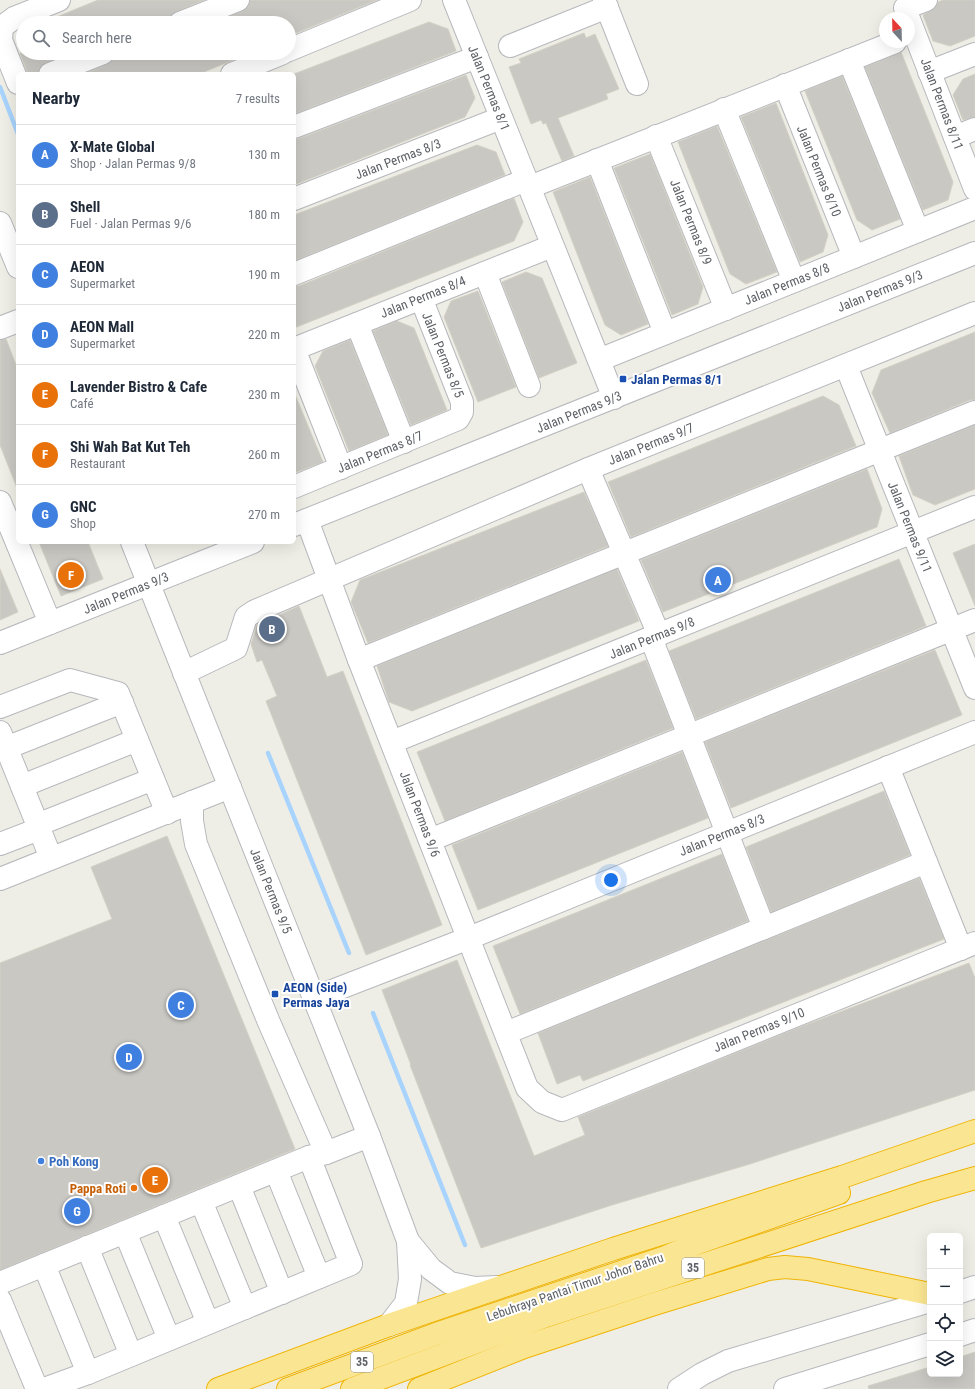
<!DOCTYPE html>
<html lang="en">
<head>
<meta charset="utf-8">
<style>
	body { margin:0; font-family:"Roboto Condensed",sans-serif; background:#f2f2f3; color:#1f2937 }
	.controls { position:absolute; right:12px; bottom:12px; display:grid; overflow:hidden; border-radius:6px; box-shadow:0 4px 16px #0002 }
	.controls button { width:36px; height:36px; display:grid; place-items:center; padding:0; border:0; border-bottom:1px solid #e0e1e3; background:#fff; color:#1f2937; font:20px sans-serif }
	.compass { position:absolute; left:879px; top:12px; width:36px; height:36px; border-radius:50%; background:#fff; box-shadow:0 4px 16px #0002; rotate:338deg }
	.you { position:absolute; left:611px; top:880px; width:14px; height:14px; margin:-10px; border:3px solid #fff; border-radius:50%; background:#1a73e8; box-shadow:0 0 0 6px #1a73e833 }
	.badge { display:grid; place-items:center; width:26px; height:26px; border-radius:50%; background:#d93025; color:#fff; font-size:13px; font-weight:700 }
	.pin { position:absolute; translate:-50% -50%; border:2px solid #fff; box-shadow:0 1px 4px #0006 }
	.list { margin:0; padding:0; list-style:none }
	h2 { display:flex; justify-content:space-between; align-items:center; height:52px; margin:0; padding:0 16px; font-size:17px }
	h2 small { font-size:13px; font-weight:400; color:#747a83 }
	.list li { display:grid; grid-template-columns:26px 1fr auto; gap:12px; align-items:center; box-sizing:border-box; height:60px; padding:0 16px; border-top:1px solid #e0e1e3 }
	.list b { display:block; font-size:15px; white-space:nowrap }
	.list p { margin:0; font-size:13px; white-space:nowrap; color:#747a83 }
	.list em { font-size:13px; font-style:normal; color:#747a83 }
	.icon { flex:none; width:22px; height:22px; fill:none; stroke:currentColor; stroke-width:2; stroke-linecap:round; stroke-linejoin:round }
	.map { position:relative; flex:none; width:975px; height:1389px; overflow:hidden }
	.search { position:absolute; background:#fff; box-shadow:0 4px 16px #0002; left:16px; top:16px; width:280px; height:44px; display:flex; align-items:center; gap:10px; box-sizing:border-box; padding:0 14px; border-radius:22px; color:#747a83; font-size:15px }
	.panel { position:absolute; background:#fff; box-shadow:0 4px 16px #0002; left:16px; top:72px; width:280px; height:472px; border-radius:6px }
	.map>svg:first-child { display:block }
	.lines { fill:none; stroke-linecap:round; stroke-linejoin:round }
	.stream { stroke:#a8d3fd; stroke-width:4.5 }
	.building { fill:#cac8c3; stroke:#d4d0c4 }
	.minor-casing { stroke:#b6b8bc; stroke-width:24 }
	.highway-casing { stroke:#efb406; stroke-width:24 }
	.minor { stroke:#fff; stroke-width:22 }
	.highway { stroke:#fae692; stroke-width:22 }
	.transit-dot { fill:#1a4fb4; stroke:#fff; stroke-width:1.5 }
	.shop-dot { fill:#3f7fe0; stroke:#fff; stroke-width:1.5 }
	.food-dot { fill:#e8710a; stroke:#fff; stroke-width:1.5 }
	.labels { text-anchor:middle; dominant-baseline:central; stroke-width:4; stroke-linejoin:round; paint-order:stroke }
	.shield { fill:#fff; stroke:#8e9094; stroke-width:1 }
	.shield-label { font-size:12px; font-weight:bold; fill:#5d6166 }
	.street-label { font-size:13px; fill:#5d6166; stroke:#fff }
	.transit-label { font-size:13px; font-weight:bold; fill:#164399; stroke:#fff; text-anchor:start }
	.shop-label { font-size:13px; font-weight:bold; fill:#366cbe; stroke:#fff; text-anchor:start }
	.food-label { font-size:13px; font-weight:bold; fill:#c56008; stroke:#fff; text-anchor:end }
</style>
</head>
<body>
<div class="map">
<svg width="975" height="1389" viewBox="0 0 975 1389">
	<rect width="100%" height="100%" fill="#efeee6"/>
	<g class="lines">
		<!-- stream -->
		<g class="stream">
			<polyline points="0,87 18,134"/>
			<polyline points="268,753 349,953"/>
			<polyline points="373,1013 465,1245"/>
		</g>
	</g>
	<!-- building -->
	<g class="building">
		<polygon points="98,0 204,0 175,12 170,16 168,23 42,23"/>
		<polygon points="250,0 377,0 289,36 289,23 214,23 243,11 248,7"/>
		<polygon points="943,0 975,0 975,36 950,46 933,41 923,15 935,8 938,2"/>
		<polygon points="429,22 448,29 456,51 294,114 294,74"/>
		<polygon points="584,33 586,38 595,34 619,89 606,94 608,99 558,118 574,156 562,161 546,123 543,124 541,120 531,124 509,67 521,63 519,59"/>
		<polygon points="901,52 953,182 948,200 923,210 865,67"/>
		<polygon points="20,53 69,53 45,63 40,67 38,74 28,74"/>
		<polygon points="115,53 250,53 199,74 84,74 108,64 113,60"/>
		<polygon points="975,74 975,117 963,120 953,95 963,79"/>
		<polygon points="466,75 475,98 465,117 294,185 294,139 298,139"/>
		<polygon points="842,76 900,219 872,230 857,220 805,91"/>
		<polygon points="776,103 828,235 823,252 800,262 741,117"/>
		<polygon points="717,126 777,272 746,284 730,274 678,142"/>
		<polygon points="477,145 496,152 505,175 294,261 294,215"/>
		<polygon points="650,154 703,287 698,304 672,315 614,168"/>
		<polygon points="590,177 648,324 621,335 605,325 553,192"/>
		<polygon points="514,198 523,222 514,241 294,328 294,286 299,286"/>
		<polygon points="526,272 542,278 577,363 539,378 502,282"/>
		<polygon points="478,291 516,387 478,402 444,317 451,301"/>
		<polygon points="397,321 414,328 447,410 411,425 373,331"/>
		<polygon points="975,332 975,400 970,400 890,433 872,393 881,370"/>
		<polygon points="6,339 18,370 17,488 0,445 0,340"/>
		<polygon points="350,340 388,435 349,451 315,366 323,351"/>
		<polygon points="294,392 323,462 294,473"/>
		<polygon points="823,396 839,405 856,446 631,537 608,482"/>
		<polygon points="975,425 975,489 935,505 913,495 899,456"/>
		<polygon points="867,469 882,509 877,527 663,612 641,560"/>
		<polygon points="584,492 608,546 368,643 351,602 360,580"/>
		<polygon points="39,542 88,542 103,579 61,596"/>
		<polygon points="975,544 975,606 953,553"/>
		<polygon points="899,559 926,626 696,719 669,651"/>
		<polygon points="0,569 18,612 0,620"/>
		<polygon points="617,569 639,621 412,711 389,702 377,666"/>
		<polygon points="299,606 327,677 343,671 442,925 366,955 266,701 277,696 262,660 257,662 251,644 257,625"/>
		<polygon points="935,650 962,715 731,808 705,742"/>
		<polygon points="646,660 673,728 445,821 417,752"/>
		<polygon points="682,752 708,818 478,910 452,845"/>
		<polygon points="884,791 910,855 771,912 746,847"/>
		<polygon points="167,836 295,1149 0,1270 0,963 112,919 91,867"/>
		<polygon points="722,854 748,921 520,1014 493,946"/>
		<polygon points="919,878 944,939 583,1081 580,1075 557,1084 538,1033"/>
		<polygon points="457,960 534,1156 585,1135 578,1117 795,1029 969,963 975,978 975,1090 750,1164 612,1205 481,1248 410,1065 411,1065 382,990"/>
		<polygon points="975,1352 975,1389 869,1389 868,1386 930,1367 930,1374 960,1374 960,1357"/>
	</g>
	<g class="lines">
		<!-- minor casing -->
		<g class="minor-casing">
			<g id="minor">
				<polyline points="454,0 614,398"/>
				<polyline points="604,0 637,84"/>
				<polyline points="905,8 926,0"/>
				<polyline points="909,19 975,189"/>
				<polyline points="180,23 238,0"/>
				<polyline points="510,46 607,7"/>
				<polyline points="289,50 410,0"/>
				<polyline points="849,60 918,231"/>
				<polyline points="929,72 975,54"/>
				<polyline points="50,74 103,53"/>
				<polyline points="232,74 283,53"/>
				<polyline points="18,83 1,40 2,27 14,18 59,0"/>
				<polyline points="785,85 854,257"/>
				<polyline points="724,109 794,281"/>
				<polyline points="294,127 477,57"/>
				<polyline points="656,136 726,309"/>
				<polyline points="955,137 975,129"/>
				<polyline points="597,160 665,333"/>
				<polyline points="530,187 895,42"/>
				<polyline points="294,199 501,118"/>
				<polyline points="0,223 18,267"/>
				<polyline points="485,273 529,386"/>
				<polyline points="294,274 526,180"/>
				<polyline points="357,324 404,442"/>
				<polyline points="0,328 18,321"/>
				<polyline points="294,349 552,246"/>
				<polyline points="294,349 341,468"/>
				<polyline points="599,360 975,208"/>
				<polyline points="846,366 975,688"/>
				<polyline points="588,469 659,635"/>
				<polyline points="294,487 458,419 462,412 462,402 421,298"/>
				<polyline points="0,502 50,623"/>
				<polyline points="307,520 359,660 527,1088 542,1102 562,1110 975,943"/>
				<polyline points="294,525 975,253"/>
				<polyline points="132,542 369,1136 408,1241 431,1269 450,1283 475,1288 497,1287"/>
				<polyline points="651,638 764,928"/>
				<polyline points="0,643 253,542"/>
				<polyline points="359,660 975,412"/>
				<polyline points="184,673 236,648 246,617 255,611 588,469 975,313"/>
				<polyline points="0,707 70,680 118,693 167,813"/>
				<polyline points="0,732 51,858"/>
				<polyline points="392,742 975,507"/>
				<polyline points="6,748 122,702"/>
				<polyline points="888,767 961,949"/>
				<polyline points="22,786 137,740"/>
				<polyline points="192,802 192,821 196,844 268,1020 326,1153"/>
				<polyline points="37,825 153,779"/>
				<polyline points="430,840 975,620"/>
				<polyline points="0,844 39,829"/>
				<polyline points="0,879 230,787"/>
				<polyline points="314,998 469,938 975,732"/>
				<polyline points="506,1033 926,862"/>
				<polyline points="276,1171 319,1277"/>
				<polyline points="239,1186 282,1293"/>
				<polyline points="201,1201 245,1308"/>
				<polyline points="164,1216 208,1323"/>
				<polyline points="125,1232 169,1339"/>
				<polyline points="87,1247 131,1355"/>
				<polyline points="44,1265 88,1373"/>
				<polyline points="0,1283 309,1157 326,1153 369,1136"/>
				<polyline points="960,1292 975,1287"/>
				<polyline points="0,1300 37,1389"/>
				<polyline points="389,1325 406,1303 410,1279 408,1241"/>
				<polyline points="960,1335 975,1330"/>
				<polyline points="44,1389 88,1373 351,1264 309,1157"/>
				<polyline points="679,1389 702,1374 728,1361 930,1301"/>
				<polyline points="785,1389 930,1344"/>
			</g>
		</g>
		<!-- highway casing -->
		<g class="highway-casing">
			<g id="highway">
				<polyline points="218,1389 389,1325 613,1249 842,1177 975,1131"/>
				<polyline points="288,1389 436,1334 663,1258 698,1243 839,1193"/>
				<polyline points="352,1389 546,1316 926,1192 975,1178"/>
				<polyline points="419,1389 524,1347 654,1304 768,1269 785,1267 808,1269 930,1294"/>
			</g>
		</g>
		<!-- minor -->
		<use href="#minor" class="minor"/>
		<!-- highway -->
		<use href="#highway" class="highway"/>
	</g>
	<!-- markers -->
	<g class="transit-dot">
		<rect x="619" y="375" width="8" height="8" rx="2"/>
		<rect x="271" y="990" width="8" height="8" rx="2"/>
	</g>
	<circle class="shop-dot" cx="41" cy="1161" r="4"/>
	<circle class="food-dot" cx="134" cy="1188" r="4"/>
	<g class="labels">
		<!-- shield labels -->
		<g class="shield">
			<rect x="682" y="1258" width="22" height="20" rx="3"/>
			<rect x="351" y="1352" width="22" height="20" rx="3"/>
		</g>
		<g class="shield-label">
			<text x="693" y="1268">35</text>
			<text x="362" y="1362">35</text>
		</g>
		<!-- street labels -->
		<g class="street-label">
			<text transform="translate(489 88) rotate(68)">Jalan Permas 8/1</text>
			<text transform="translate(942 104) rotate(69)">Jalan Permas 8/11</text>
			<text transform="translate(398 159) rotate(-21)">Jalan Permas 8/3</text>
			<text transform="translate(819 171) rotate(68)">Jalan Permas 8/10</text>
			<text transform="translate(691 222) rotate(68)">Jalan Permas 8/9</text>
			<text transform="translate(787 284) rotate(-22)">Jalan Permas 8/8</text>
			<text transform="translate(880 291) rotate(-22)">Jalan Permas 9/3</text>
			<text transform="translate(423 297) rotate(-22)">Jalan Permas 8/4</text>
			<text transform="translate(443 355) rotate(68)">Jalan Permas 8/5</text>
			<text transform="translate(579 412) rotate(-22)">Jalan Permas 9/3</text>
			<text transform="translate(651 444) rotate(-22)">Jalan Permas 9/7</text>
			<text transform="translate(380 452) rotate(-22)">Jalan Permas 8/7</text>
			<text transform="translate(910 527) rotate(68)">Jalan Permas 9/11</text>
			<text transform="translate(126 593) rotate(-22)">Jalan Permas 9/3</text>
			<text transform="translate(652 638) rotate(-22)">Jalan Permas 9/8</text>
			<text transform="translate(420 814) rotate(69)">Jalan Permas 9/6</text>
			<text transform="translate(722 835) rotate(-22)">Jalan Permas 8/3</text>
			<text transform="translate(271 891) rotate(68)">Jalan Permas 9/5</text>
			<text transform="translate(759 1030) rotate(-22)">Jalan Permas 9/10</text>
			<text transform="translate(575 1287) rotate(-19)">Lebuhraya Pantai Timur Johor Bahru</text>
		</g>
		<!-- transit labels -->
		<g class="transit-label">
			<text x="631" y="379">Jalan Permas 8/1</text>
			<text x="283" y="987">AEON (Side)<tspan x="283" dy="15">Permas Jaya</tspan></text>
		</g>
		<!-- shop labels -->
		<g class="shop-label">
			<text x="49" y="1161">Poh Kong</text>
		</g>
		<!-- food labels -->
		<g class="food-label">
			<text x="126" y="1188">Pappa Roti</text>
		</g>
	</g>
</svg>
<div class="controls">
<button>+</button>
<button>−</button>
<button><svg class="icon" aria-label="locate" viewBox="0 0 24 24"><circle cx="12" cy="12" r="6"/><path d="M12 2v4M12 18v4M2 12h4M18 12h4"/></svg></button>
<button><svg class="icon" aria-label="layers" viewBox="0 0 24 24"><path d="M12 4l9 5-9 5-9-5zM3 14l9 5 9-5"/></svg></button>
</div>
<svg class="compass" viewBox="-18 -18 36 36"><path d="M0-13l5 13h-10z" fill="#e53935"/><path d="M0 13l5-13h-10z" fill="#747a83"/></svg>
<div class="you"></div>
<div class="pin badge" style="left:718px;top:580px;background:#3f7fe0">A</div>
<div class="pin badge" style="left:272px;top:629px;background:#5c6f8a">B</div>
<div class="pin badge" style="left:181px;top:1005px;background:#3f7fe0">C</div>
<div class="pin badge" style="left:129px;top:1057px;background:#3f7fe0">D</div>
<div class="pin badge" style="left:155px;top:1180px;background:#e8710a">E</div>
<div class="pin badge" style="left:71px;top:575px;background:#e8710a">F</div>
<div class="pin badge" style="left:77px;top:1211px;background:#3f7fe0">G</div>
<div class="search"><svg class="icon" aria-label="search" viewBox="0 0 24 24"><circle cx="10" cy="10" r="6"/><path d="M15 15l6 6"/></svg>Search here</div>
<section class="panel">
<h2>Nearby<small>7 results</small></h2>
<ul class="list">
<li><span class="badge" style="background:#3f7fe0">A</span><div><b>X-Mate Global</b><p>Shop · Jalan Permas 9/8</p></div><em>130 m</em></li>
<li><span class="badge" style="background:#5c6f8a">B</span><div><b>Shell</b><p>Fuel · Jalan Permas 9/6</p></div><em>180 m</em></li>
<li><span class="badge" style="background:#3f7fe0">C</span><div><b>AEON</b><p>Supermarket</p></div><em>190 m</em></li>
<li><span class="badge" style="background:#3f7fe0">D</span><div><b>AEON Mall</b><p>Supermarket</p></div><em>220 m</em></li>
<li><span class="badge" style="background:#e8710a">E</span><div><b>Lavender Bistro &amp; Cafe</b><p>Café</p></div><em>230 m</em></li>
<li><span class="badge" style="background:#e8710a">F</span><div><b>Shi Wah Bat Kut Teh</b><p>Restaurant</p></div><em>260 m</em></li>
<li><span class="badge" style="background:#3f7fe0">G</span><div><b>GNC</b><p>Shop</p></div><em>270 m</em></li>
</ul>
</section>
</div>
</body>
</html>
